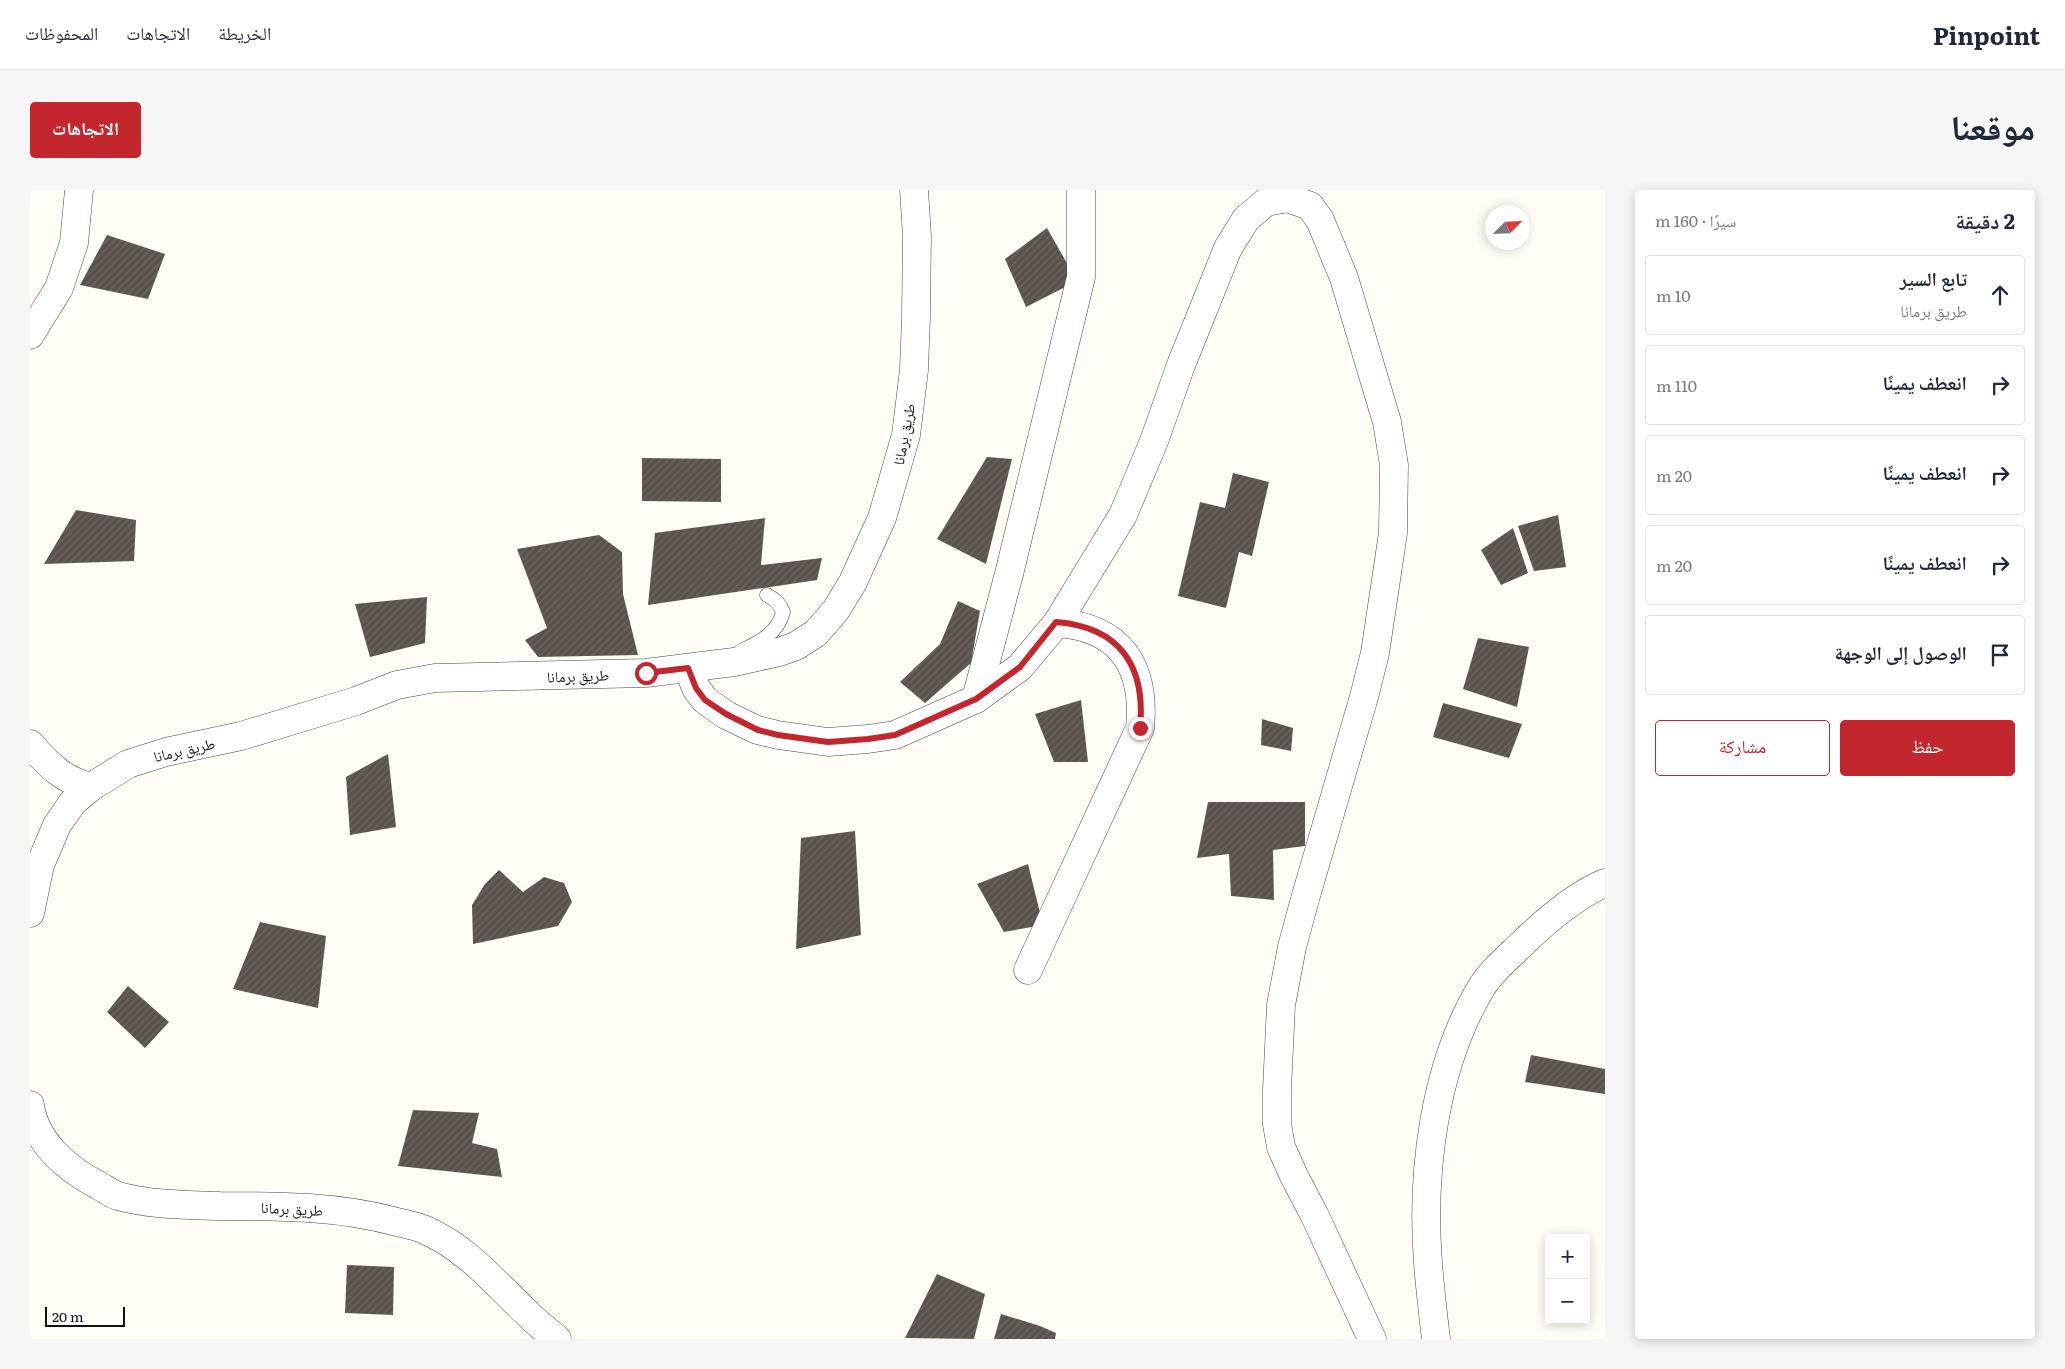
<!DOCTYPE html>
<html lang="ar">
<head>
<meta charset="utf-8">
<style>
	body { margin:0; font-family:Literata,"Noto Naskh Arabic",serif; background:#f6f6f7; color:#1f2937; direction:rtl }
	.controls { position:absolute; right:15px; bottom:15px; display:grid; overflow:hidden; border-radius:5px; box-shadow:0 2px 12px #0003 }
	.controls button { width:45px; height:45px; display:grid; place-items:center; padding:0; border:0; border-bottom:1px solid #e0e1e3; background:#fff; color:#1f2937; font:25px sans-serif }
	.compass { position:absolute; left:1455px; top:15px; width:45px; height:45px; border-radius:50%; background:#fff; box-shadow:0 2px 12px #0003; rotate:66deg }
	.scale { position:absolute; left:15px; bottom:12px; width:80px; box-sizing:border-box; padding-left:5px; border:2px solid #111; border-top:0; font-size:14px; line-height:18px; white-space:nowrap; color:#111; -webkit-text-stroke:4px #fff; paint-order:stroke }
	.stop { position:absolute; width:15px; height:15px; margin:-11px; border:4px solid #c4262e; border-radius:50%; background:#fff }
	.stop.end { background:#c4262e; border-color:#fff; box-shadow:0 1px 5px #0008 }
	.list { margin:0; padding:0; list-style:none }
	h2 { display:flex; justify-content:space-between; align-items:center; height:65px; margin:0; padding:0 20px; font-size:21px }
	h2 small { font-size:16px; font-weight:400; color:#747a83 }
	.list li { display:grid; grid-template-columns:32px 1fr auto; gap:15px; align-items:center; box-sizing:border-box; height:80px; margin:0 10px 10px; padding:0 10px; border:1px solid #e0e1e3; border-radius:5px }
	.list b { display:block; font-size:19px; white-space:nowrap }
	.list p { margin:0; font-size:16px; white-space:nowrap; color:#747a83 }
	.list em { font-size:16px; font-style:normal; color:#747a83 }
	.actions { display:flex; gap:10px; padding:15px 20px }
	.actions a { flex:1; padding:11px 0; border:1px solid #c4262e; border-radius:5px; text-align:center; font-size:18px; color:#c4262e }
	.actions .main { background:#c4262e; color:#fff }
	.icon { flex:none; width:28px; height:28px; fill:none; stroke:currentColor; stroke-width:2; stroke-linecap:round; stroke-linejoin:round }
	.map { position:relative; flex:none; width:1575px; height:1149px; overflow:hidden; direction:ltr; border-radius:5px }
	header { display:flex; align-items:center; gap:30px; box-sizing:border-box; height:70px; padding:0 25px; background:#fff; border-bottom:1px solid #e0e1e3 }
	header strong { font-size:24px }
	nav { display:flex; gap:28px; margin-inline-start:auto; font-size:18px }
	.intro { display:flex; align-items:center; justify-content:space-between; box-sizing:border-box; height:120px; padding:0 30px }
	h1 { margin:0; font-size:35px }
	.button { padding:12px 22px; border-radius:5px; background:#c4262e; color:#fff; font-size:18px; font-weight:700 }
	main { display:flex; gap:30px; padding:0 30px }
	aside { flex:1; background:#fff; border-radius:5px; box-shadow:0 2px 12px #0003 }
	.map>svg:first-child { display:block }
	.building { fill:url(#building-hatch) }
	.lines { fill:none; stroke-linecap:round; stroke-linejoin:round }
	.service-casing { stroke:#444; stroke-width:15 }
	.minor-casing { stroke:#444; stroke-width:29 }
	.service { stroke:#fff; stroke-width:14 }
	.minor { stroke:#fff; stroke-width:28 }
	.route { stroke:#c4262e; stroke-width:6 }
	.labels { text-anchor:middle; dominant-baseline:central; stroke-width:5; stroke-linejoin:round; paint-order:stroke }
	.street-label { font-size:15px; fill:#111; stroke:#fff }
</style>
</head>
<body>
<header>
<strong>Pinpoint</strong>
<nav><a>الخريطة</a><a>الاتجاهات</a><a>المحفوظات</a></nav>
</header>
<div class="intro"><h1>موقعنا</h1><a class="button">الاتجاهات</a></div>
<main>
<aside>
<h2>2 دقيقة<small>سيرًا · 160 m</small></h2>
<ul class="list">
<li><svg class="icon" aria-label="ahead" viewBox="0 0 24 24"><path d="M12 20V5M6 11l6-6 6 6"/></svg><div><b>تابع السير</b><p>طريق برمانا</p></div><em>10 m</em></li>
<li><svg class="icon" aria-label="right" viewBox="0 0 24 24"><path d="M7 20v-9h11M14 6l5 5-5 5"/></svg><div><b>انعطف يمينًا</b></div><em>110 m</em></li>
<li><svg class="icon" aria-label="right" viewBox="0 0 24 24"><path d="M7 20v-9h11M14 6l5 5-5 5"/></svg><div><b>انعطف يمينًا</b></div><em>20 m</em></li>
<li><svg class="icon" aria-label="right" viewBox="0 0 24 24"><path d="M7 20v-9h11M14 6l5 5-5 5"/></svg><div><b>انعطف يمينًا</b></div><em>20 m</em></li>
<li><svg class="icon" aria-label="arrive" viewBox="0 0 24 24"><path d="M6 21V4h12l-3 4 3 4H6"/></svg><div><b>الوصول إلى الوجهة</b></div></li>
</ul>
<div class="actions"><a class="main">حفظ</a><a>مشاركة</a></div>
</aside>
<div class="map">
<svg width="1575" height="1149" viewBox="0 0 1575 1149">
	<defs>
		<pattern id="building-hatch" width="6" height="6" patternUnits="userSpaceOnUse" patternTransform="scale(1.25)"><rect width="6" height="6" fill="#5a524d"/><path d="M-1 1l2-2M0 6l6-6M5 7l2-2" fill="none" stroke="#6d6662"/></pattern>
	</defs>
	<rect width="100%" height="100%" fill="#fffdf5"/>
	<!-- building -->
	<g class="building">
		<polygon points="1017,38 1047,91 996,117 975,69"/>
		<polygon points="77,45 135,64 118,109 50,95"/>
		<polygon points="957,267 982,269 956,374 907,349"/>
		<polygon points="612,268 691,269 691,312 612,311"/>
		<polygon points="1203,283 1239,292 1222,366 1209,362 1196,418 1148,406 1170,312 1195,318"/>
		<polygon points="46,320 106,330 104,371 14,374"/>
		<polygon points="1528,325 1536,377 1504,381 1488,336"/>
		<polygon points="735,328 731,375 792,368 787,390 618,415 625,343"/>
		<polygon points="1483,338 1498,383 1471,395 1451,360"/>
		<polygon points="569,345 592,362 593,404 608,465 508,467 495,450 517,438 487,359"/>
		<polygon points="397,407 395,453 340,467 325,414"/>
		<polygon points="928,411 950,421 941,473 895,513 870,492 910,454"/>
		<polygon points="1448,448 1499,457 1487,517 1433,499"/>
		<polygon points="1051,510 1058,572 1024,572 1005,524"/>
		<polygon points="1413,513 1492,534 1479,568 1403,547"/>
		<polygon points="1232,529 1263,538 1261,561 1231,555"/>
		<polygon points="358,564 366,637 320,645 316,587"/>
		<polygon points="1178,612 1275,612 1275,656 1243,660 1244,710 1201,706 1199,664 1167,668"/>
		<polygon points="825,641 831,745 766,759 771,648"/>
		<polygon points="998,674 1013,735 974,742 947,694"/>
		<polygon points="469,680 493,702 514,687 534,693 542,712 528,736 443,754 442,715 455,694"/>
		<polygon points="230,732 296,746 288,818 203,799"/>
		<polygon points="98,796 139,832 115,858 77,822"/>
		<polygon points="1501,865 1575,879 1575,904 1495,892"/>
		<polygon points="383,920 449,923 442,953 467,959 472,987 368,976"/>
		<polygon points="317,1075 364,1077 363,1125 315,1123"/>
		<polygon points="907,1084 955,1104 944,1149 875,1148"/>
		<polygon points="971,1124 1010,1136 1026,1143 1025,1149 964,1149"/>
	</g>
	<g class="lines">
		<!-- service casing -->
		<g class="service-casing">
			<path id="service" d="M 711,461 C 729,453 748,443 753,422 C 750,414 746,410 737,405"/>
		</g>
		<!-- minor casing -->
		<g class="minor-casing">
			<g id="minor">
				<polyline points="0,145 29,98 44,53 49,0"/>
				<polyline points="658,478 666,498 675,510 696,525 727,540 748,545 798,552 838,549 865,545 946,509 990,477 1027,433 1093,325 1124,251 1151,175 1198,58 1216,29 1236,12 1258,8 1280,16 1290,30 1314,88 1357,232 1364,275 1363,343 1345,463 1334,507 1275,709 1262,757 1251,815 1247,900 1247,934 1251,957 1264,986 1285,1026 1342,1149"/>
				<polyline points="946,509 980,380 1051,87 1051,0"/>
				<path d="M 0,554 C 19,575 32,590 61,597"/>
				<polyline points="0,723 10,675 27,635 43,612 61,597 98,574 136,562 211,546 326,511 367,495 405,488 616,483 704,472 749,462 766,456 786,443 806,420 823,392 836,363 852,328 876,245 884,180 886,127 887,46 884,0"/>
				<path d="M 998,780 L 1110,538 C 1116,476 1090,437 1027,433"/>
				<path d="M 0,915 C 5,952 37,979 68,995 C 75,999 82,1004 88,1006 C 121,1015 157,1015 190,1016 C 250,1016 309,1016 367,1032 C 375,1034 385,1036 393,1039 C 436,1057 465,1093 498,1124 C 507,1133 517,1141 527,1149"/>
				<path d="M 1406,1149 C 1403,1124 1400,1099 1398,1073 C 1391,982 1404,877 1451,798 C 1462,780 1481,765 1495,751 C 1518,729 1546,705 1575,693"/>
			</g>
		</g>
		<!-- service -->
		<use href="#service" class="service"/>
		<!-- minor -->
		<use href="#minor" class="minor"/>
	</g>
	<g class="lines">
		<!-- route -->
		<path class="route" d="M 616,483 L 658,478 L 666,498 L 675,510 L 696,524 L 728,540 L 748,545 L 798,552 L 838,549 L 865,545 L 946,509 L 990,477 L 1026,432 C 1090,437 1116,476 1110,538"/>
	</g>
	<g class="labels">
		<!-- street labels -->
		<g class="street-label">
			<text transform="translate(873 244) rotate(-79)">طريق برمانا</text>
			<text transform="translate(548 485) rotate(-2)">طريق برمانا</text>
			<text transform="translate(154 559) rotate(-13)">طريق برمانا</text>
			<text transform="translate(262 1018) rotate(3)">طريق برمانا</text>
		</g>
	</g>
</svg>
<div class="controls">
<button>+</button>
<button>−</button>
</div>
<svg class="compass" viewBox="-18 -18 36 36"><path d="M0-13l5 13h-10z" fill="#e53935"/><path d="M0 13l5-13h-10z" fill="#747a83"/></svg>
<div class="scale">20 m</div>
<div class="stop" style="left:616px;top:483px"></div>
<div class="stop end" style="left:1110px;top:538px"></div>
</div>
</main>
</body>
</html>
